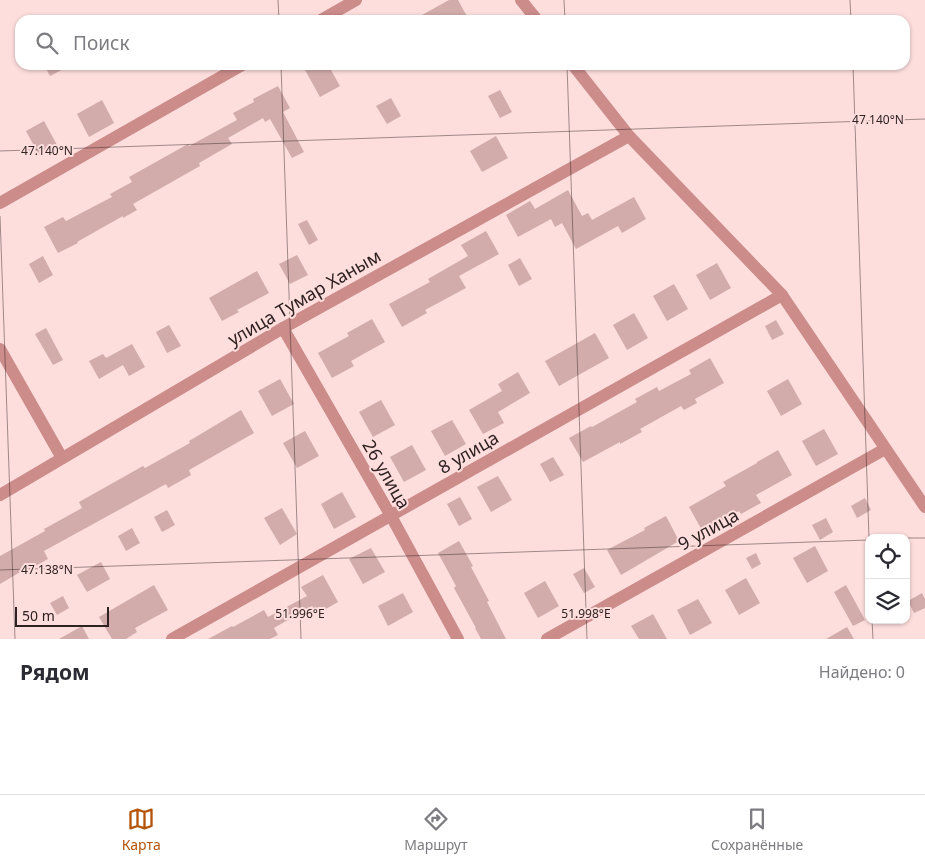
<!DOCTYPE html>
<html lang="ru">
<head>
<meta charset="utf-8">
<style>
	body { margin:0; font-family:"Noto Sans",sans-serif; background:#f2f2f3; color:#2b2b33 }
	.controls { position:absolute; right:15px; bottom:15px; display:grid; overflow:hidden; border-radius:10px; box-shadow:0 1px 4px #0004 }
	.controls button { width:45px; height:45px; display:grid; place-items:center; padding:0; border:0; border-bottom:1px solid #e1e1e2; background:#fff; color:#2b2b33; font:25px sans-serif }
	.scale { position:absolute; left:15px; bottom:12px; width:94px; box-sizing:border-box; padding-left:5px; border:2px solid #2f2121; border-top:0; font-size:14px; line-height:18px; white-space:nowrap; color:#2f2121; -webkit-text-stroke:4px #fddedd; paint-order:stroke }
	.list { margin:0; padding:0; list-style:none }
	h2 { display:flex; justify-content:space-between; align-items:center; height:65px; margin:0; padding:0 20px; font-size:21px }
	h2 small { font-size:16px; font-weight:400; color:#7c7c81 }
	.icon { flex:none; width:28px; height:28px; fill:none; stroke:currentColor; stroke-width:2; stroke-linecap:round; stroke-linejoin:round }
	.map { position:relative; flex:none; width:925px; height:639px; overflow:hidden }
	.search { position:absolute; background:#fff; box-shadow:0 1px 4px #0004; left:15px; right:15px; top:15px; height:55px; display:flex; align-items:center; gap:12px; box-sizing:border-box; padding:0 18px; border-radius:15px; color:#7c7c81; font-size:19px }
	.sheet { height:155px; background:#fff }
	nav { display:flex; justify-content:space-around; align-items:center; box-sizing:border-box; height:70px; border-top:1px solid #e1e1e2; background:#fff; font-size:14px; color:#7c7c81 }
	nav a { display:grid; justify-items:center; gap:2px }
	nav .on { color:#b45309 }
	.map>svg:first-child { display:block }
	.building { fill:#d1acab }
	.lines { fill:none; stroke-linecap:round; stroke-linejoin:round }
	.minor { stroke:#cb8c8a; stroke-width:12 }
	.ticks { fill:none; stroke:#2f2121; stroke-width:1; stroke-opacity:0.45 }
	.labels { text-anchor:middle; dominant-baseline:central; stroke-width:4; stroke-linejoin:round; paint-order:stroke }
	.street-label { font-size:18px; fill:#2f2121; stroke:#fddedd }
	.ticks-label { font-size:12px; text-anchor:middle; fill:#2f2121; stroke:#fddedd; stroke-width:4; stroke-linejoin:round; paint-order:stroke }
</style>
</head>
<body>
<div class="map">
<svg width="925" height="639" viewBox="0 0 925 639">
	<rect width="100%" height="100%" fill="#fddedd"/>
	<!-- building -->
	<g class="building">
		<polygon points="449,0 458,0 469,20 413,20"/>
		<polygon points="44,65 71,65 50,76"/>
		<polygon points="314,65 328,65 340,86 320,97 305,70"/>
		<polygon points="278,86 290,108 283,112 304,152 292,158 270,119 265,122 263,118 228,138 232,144 199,163 200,166 133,204 137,210 123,218 123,216 77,242 78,243 58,253 44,227 63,217 66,221 112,197 110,194 132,182 129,177 188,144 189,146 237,120 233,113 254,102 253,99"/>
		<polygon points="500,90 512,112 500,118 488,96"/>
		<polygon points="391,98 401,116 387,124 376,106"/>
		<polygon points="102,100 114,123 89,137 77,114"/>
		<polygon points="44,121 57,145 39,155 26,131"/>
		<polygon points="496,136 508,158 482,172 470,151"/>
		<polygon points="568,190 582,216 588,213 592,220 634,197 646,219 622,233 618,226 576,249 562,223 555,227 551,219 518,237 506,215 530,201 535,209"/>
		<polygon points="307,220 318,240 309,245 298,224"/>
		<polygon points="486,231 499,254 459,276 466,288 425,310 427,313 402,327 389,304 430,282 428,279 468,256 461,245"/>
		<polygon points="297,255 308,275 290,284 279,264"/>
		<polygon points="43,256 53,275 39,283 29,264"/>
		<polygon points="520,258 532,279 519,286 508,265"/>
		<polygon points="717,263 731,288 710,300 696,275"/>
		<polygon points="257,271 269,293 237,310 239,312 222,321 209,298"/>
		<polygon points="674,284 688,309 667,321 653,296"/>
		<polygon points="634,313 648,338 627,350 613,325"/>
		<polygon points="372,319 385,342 351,361 354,366 332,378 318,353 349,336 347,333"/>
		<polygon points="776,320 784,334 772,340 765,326"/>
		<polygon points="169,325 181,346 167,353 156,332"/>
		<polygon points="46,328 63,360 53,365 35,334"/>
		<polygon points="595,333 609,358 559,386 545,361"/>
		<polygon points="132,344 145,367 129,376 123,365 99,379 89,361 103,354 106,358"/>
		<polygon points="710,358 724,383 695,399 697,403 684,410 681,406 640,429 642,432 620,444 620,442 583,462 569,438 591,426 592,427 637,402 635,399 657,387 659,391 691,374 689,370"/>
		<polygon points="518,372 530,393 498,412 504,423 483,434 469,410 502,391 498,384"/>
		<polygon points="280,379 294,404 272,416 258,391"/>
		<polygon points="788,379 802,404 781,416 767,391"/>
		<polygon points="381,400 395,425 373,437 359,412"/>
		<polygon points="241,410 254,433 189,470 191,475 168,488 166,484 44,551 48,559 23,573 22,571 0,584 0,556 45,531 44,529 82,508 79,502 143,466 145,468 190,443 189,441"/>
		<polygon points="452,420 466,444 445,456 431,431"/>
		<polygon points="824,429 838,454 816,466 802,441"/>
		<polygon points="305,431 319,456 297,468 283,443"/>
		<polygon points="412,445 426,470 404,482 390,457"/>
		<polygon points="778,450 792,475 756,495 761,503 741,514 739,511 703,532 689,507 726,486 723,482 757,463 757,462"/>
		<polygon points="553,457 564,475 550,482 540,464"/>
		<polygon points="498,476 512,500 491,512 477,487"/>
		<polygon points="342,492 356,517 334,529 321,504"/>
		<polygon points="460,497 472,519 459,526 447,504"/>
		<polygon points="865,498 871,510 857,518 851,506"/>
		<polygon points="282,508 297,534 280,545 264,518"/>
		<polygon points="167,510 175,525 162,532 154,517"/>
		<polygon points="666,516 679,541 621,575 607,550 645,530 644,528"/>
		<polygon points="826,518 833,532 820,540 812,525"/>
		<polygon points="132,528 140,543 126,551 118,536"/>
		<polygon points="459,541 473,566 471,567 489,601 487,602 506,639 481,639 475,628 476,628 454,588 456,586 438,553"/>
		<polygon points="815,546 828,571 807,583 793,558"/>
		<polygon points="371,548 385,572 363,584 349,559"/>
		<polygon points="756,553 761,564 752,569 746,558"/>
		<polygon points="101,562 110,579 87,592 77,575"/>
		<polygon points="584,568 595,587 584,593 573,574"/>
		<polygon points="323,575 338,602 317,614 312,606 274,628 278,635 270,639 208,639 232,626 233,627 264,610 268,617 307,596 301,587"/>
		<polygon points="746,578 760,603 739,615 725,590"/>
		<polygon points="545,581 559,606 538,618 524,593"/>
		<polygon points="154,585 168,610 135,628 137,632 126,639 112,639 99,617"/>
		<polygon points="846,585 865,620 853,626 834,592"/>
		<polygon points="403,593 413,612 388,626 378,606"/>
		<polygon points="922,593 925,599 925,608 914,613 908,601"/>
		<polygon points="63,596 69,608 57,615 50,603"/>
		<polygon points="698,599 712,623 690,635 677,610"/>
		<polygon points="653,614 667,639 639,639 631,626"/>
		<polygon points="82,626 89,639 59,639"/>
		<polygon points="847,627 854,639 826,639"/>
	</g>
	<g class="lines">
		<!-- minor -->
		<g class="minor">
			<polyline points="521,0 537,20"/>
			<polyline points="321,20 356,0"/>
			<polyline points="573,65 629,136 782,295 925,507"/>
			<polyline points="0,203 242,65"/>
			<polyline points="283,328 391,516 458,639"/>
			<polyline points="0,349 62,458"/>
			<polyline points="0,495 283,328 629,136"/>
			<polyline points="172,639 782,295"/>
			<polyline points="547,639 885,449"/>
		</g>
	</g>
	<!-- ticks -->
	<path class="ticks" d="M 278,0 L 279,20M 564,0 L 565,20M 850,0 L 851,20M 281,65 L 301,639M 567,65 L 587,639M 853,65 L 869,538M 0,151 L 925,119M 0,216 L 15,639M 906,538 L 925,538M 0,570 L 869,540M 872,620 L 873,639"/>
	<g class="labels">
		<!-- street labels -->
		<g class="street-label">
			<text transform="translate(304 297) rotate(-30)">улица Тумар Ханым</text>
			<text transform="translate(468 452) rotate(-30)">8 улица</text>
			<text transform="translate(387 474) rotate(60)">26 улица</text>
			<text transform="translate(708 529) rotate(-29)">9 улица</text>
		</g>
	</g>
	<g class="ticks-label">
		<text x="878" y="124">47.140°N</text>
		<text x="47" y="155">47.140°N</text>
		<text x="47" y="574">47.138°N</text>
		<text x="300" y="618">51.996°E</text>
		<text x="586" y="618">51.998°E</text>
	</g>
</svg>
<div class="controls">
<button><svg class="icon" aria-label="locate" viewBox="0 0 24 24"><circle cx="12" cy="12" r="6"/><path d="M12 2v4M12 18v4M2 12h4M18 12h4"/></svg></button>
<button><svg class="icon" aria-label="layers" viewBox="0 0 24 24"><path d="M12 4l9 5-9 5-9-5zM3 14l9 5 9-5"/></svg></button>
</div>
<div class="scale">50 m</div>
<div class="search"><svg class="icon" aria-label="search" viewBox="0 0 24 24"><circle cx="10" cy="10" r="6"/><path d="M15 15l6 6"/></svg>Поиск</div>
</div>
<section class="sheet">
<h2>Рядом<small>Найдено: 0</small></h2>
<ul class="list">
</ul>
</section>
<nav>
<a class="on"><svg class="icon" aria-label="map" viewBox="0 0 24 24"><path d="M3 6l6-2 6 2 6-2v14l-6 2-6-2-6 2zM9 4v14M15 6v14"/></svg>Карта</a>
<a><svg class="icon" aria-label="directions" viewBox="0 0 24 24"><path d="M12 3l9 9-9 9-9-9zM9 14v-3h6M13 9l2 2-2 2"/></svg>Маршрут</a>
<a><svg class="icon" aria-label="saved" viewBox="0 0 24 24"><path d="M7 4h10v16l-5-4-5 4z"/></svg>Сохранённые</a>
</nav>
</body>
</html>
